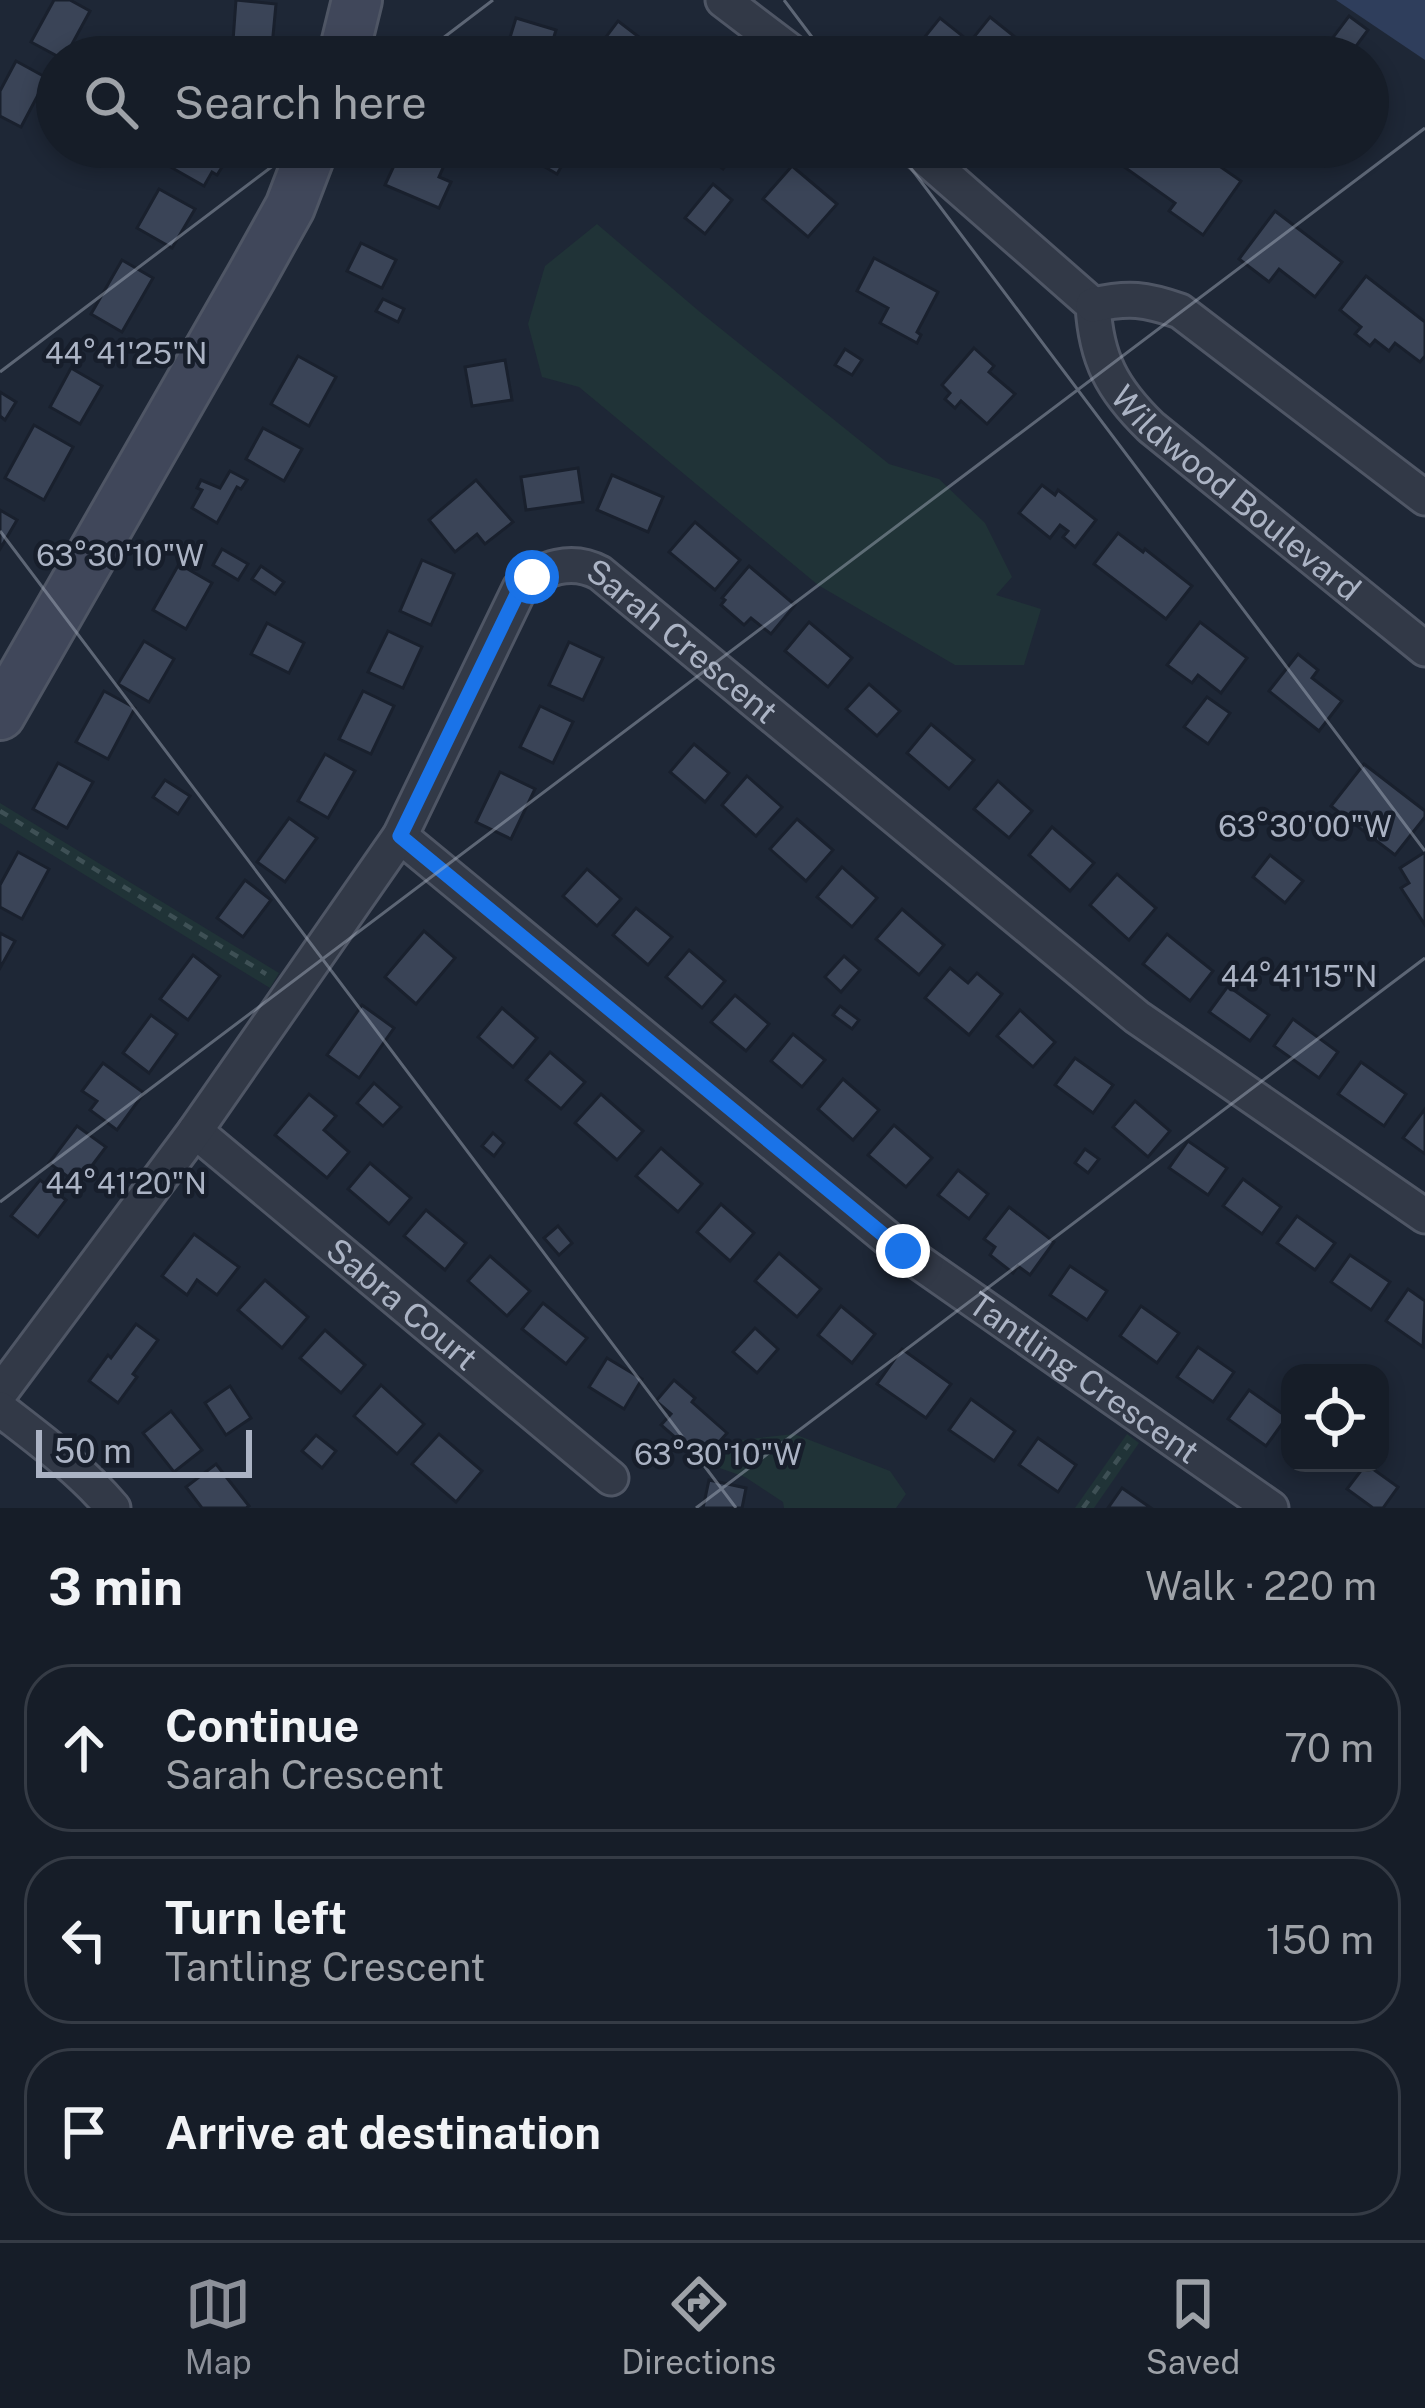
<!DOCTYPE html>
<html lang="en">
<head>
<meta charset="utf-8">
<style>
	body { margin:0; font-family:"Public Sans",sans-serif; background:#1f2630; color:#f1f3f6 }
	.controls { position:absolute; right:36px; bottom:36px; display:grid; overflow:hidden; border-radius:24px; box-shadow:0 6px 18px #0003 }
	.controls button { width:108px; height:108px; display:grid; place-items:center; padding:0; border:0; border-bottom:3px solid #353b45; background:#161d28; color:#f1f3f6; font:60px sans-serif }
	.scale { position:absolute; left:36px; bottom:30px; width:216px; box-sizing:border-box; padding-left:12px; border:6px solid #abb3c4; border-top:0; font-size:33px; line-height:42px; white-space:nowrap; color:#abb3c4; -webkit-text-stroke:9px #171e2b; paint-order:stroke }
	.stop { position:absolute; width:36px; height:36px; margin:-27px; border:9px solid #1a73e8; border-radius:50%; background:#fff }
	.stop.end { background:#1a73e8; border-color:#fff; box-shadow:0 3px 12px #0008 }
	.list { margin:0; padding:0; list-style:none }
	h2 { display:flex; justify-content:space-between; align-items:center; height:156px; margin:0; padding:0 48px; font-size:51px }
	h2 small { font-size:39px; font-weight:400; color:#9ea2a8 }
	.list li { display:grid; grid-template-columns:78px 1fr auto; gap:36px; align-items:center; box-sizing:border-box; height:168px; margin:0 24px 24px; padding:0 24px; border:3px solid #353b45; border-radius:48px }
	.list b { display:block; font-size:45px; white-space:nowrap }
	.list p { margin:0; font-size:39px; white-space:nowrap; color:#9ea2a8 }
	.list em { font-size:39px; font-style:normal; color:#9ea2a8 }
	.icon { flex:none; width:66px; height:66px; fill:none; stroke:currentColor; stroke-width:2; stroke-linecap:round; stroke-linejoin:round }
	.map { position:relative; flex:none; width:1425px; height:1508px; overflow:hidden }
	.search { position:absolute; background:#161d28; box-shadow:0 6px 18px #0003; left:36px; right:36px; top:36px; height:132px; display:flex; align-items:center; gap:30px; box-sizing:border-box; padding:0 42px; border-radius:66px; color:#9ea2a8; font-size:45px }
	.sheet { height:732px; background:#161d28 }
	nav { display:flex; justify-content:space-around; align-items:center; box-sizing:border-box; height:168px; border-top:3px solid #353b45; background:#161d28; font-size:33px; color:#9ea2a8 }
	nav a { display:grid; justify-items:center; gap:6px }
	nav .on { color:#8c9099 }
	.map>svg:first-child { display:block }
	.green { fill:#203337 }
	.water { fill:#2f3e5c }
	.building { fill:#3a4457; stroke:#19202d; stroke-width:3 }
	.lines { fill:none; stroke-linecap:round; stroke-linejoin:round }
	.street-casing { stroke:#4f5665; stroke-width:39 }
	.secondary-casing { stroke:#4f5665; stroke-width:54 }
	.path { stroke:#3e5055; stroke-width:4.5; stroke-dasharray:9 9; stroke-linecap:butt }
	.street { stroke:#323947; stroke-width:33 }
	.secondary { stroke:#40475a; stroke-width:48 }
	.route { stroke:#1a73e8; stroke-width:15 }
	.ticks { fill:none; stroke:#abb3c4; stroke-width:3; stroke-opacity:0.45 }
	.labels { text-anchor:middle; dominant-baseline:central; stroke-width:9; stroke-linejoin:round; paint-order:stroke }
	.street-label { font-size:33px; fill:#abb3c4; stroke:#171e2b }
	.ticks-label { font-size:30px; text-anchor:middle; fill:#abb3c4; stroke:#171e2b; stroke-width:9; stroke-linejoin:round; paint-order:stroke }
</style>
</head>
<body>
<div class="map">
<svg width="1425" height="1508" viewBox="0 0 1425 1508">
	<rect width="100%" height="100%" fill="#1e2736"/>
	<!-- green -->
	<g class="green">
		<polygon points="597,224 700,312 889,464 939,479 985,523 1012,577 996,595 1041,609 1024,665 955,665 818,585 579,387 542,377 528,324 545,266"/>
		<polygon points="0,803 279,973 270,988 0,823"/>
		<polygon points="794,1434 890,1471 906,1494 896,1508 784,1508 783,1502 745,1477 714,1466 732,1441"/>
		<polygon points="1127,1434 1139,1443 1094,1508 1075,1508"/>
	</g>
	<!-- water -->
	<polygon class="water" points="1336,0 1425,0 1425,60"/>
	<!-- building -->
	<g class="building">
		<polygon points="54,0 70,0 90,11 65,57 59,57 31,42"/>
		<polygon points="236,0 276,4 271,57 232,55"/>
		<polygon points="1349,16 1368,30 1351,53 1331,40"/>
		<polygon points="990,17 1015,37 998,57 925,57 915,49 940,18 970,42"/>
		<polygon points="516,18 556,30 548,57 504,57"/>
		<polygon points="618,21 665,57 596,57 593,54"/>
		<polygon points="16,61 47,78 21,127 0,116 0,91"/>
		<polygon points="167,147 227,147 219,161 224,164 217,175 212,172 204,186 160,161"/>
		<polygon points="414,147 452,147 439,177 451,182 439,208 385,185 398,157 407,162"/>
		<polygon points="531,147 573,147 557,174 526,156"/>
		<polygon points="662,147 741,147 723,169 696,148 683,164"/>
		<polygon points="1047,147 1078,147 1066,162"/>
		<polygon points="1132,147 1176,147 1185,153 1192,147 1241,181 1203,235 1169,211 1175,203 1120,164"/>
		<polygon points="792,166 837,204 808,237 763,199"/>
		<polygon points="713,184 732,200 705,234 685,218"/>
		<polygon points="159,189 195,209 172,248 137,228"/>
		<polygon points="1275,211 1342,262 1315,297 1279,269 1269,282 1239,259"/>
		<polygon points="361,243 396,260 382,288 347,271"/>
		<polygon points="874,258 938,292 917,332 921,335 917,343 880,323 888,308 857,291"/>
		<polygon points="122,260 153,278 122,332 91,314"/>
		<polygon points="1366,276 1425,322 1425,356 1420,362 1395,343 1389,351 1375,340 1370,346 1355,334 1361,327 1340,310"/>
		<polygon points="383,299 404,309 398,322 376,311"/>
		<polygon points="974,348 994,366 989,372 1015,394 987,424 961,401 955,408 945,399 950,393 942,385"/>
		<polygon points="845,349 862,360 852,375 835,365"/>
		<polygon points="298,356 336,377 309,426 271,404"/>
		<polygon points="505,360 512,400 472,406 465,367"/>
		<polygon points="71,368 102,386 80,424 50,407"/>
		<polygon points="0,392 16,402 5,420 0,416"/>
		<polygon points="34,425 73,447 44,500 5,478"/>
		<polygon points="263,428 302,449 284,481 246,459"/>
		<polygon points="578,468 583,502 526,510 521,477"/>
		<polygon points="230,471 247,480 241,489 237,487 217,523 192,508 202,490 197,488 201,480 220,488"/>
		<polygon points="612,475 663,497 648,532 597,510"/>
		<polygon points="476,480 513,522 485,544 477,534 455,552 429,520"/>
		<polygon points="1042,485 1055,495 1058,490 1096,520 1075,547 1063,537 1068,531 1060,525 1050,538 1019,513"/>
		<polygon points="0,510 17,520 0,549"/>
		<polygon points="695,522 740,560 715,590 669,552"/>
		<polygon points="1118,533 1143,552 1145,549 1192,586 1166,619 1094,564"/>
		<polygon points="222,549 248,564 238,580 213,565"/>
		<polygon points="422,560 454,574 431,625 400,611"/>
		<polygon points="179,564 212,583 186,629 153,610"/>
		<polygon points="261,566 284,582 275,594 252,579"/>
		<polygon points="749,566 795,605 771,634 751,618 744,625 721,605 725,600 722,598"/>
		<polygon points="809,622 852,658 828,687 785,651"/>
		<polygon points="1200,622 1247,658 1221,693 1198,675 1192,683 1167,665"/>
		<polygon points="267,623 304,643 289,673 251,654"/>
		<polygon points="388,631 422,647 403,688 368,672"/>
		<polygon points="144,641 174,659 149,702 118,684"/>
		<polygon points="569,642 603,658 583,700 549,685"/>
		<polygon points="1298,654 1318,670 1312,678 1342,701 1319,731 1269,691"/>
		<polygon points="869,684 900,711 877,736 846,709"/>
		<polygon points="104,691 135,708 108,759 76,742"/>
		<polygon points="363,691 394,706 371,754 339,739"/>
		<polygon points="1207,697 1230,713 1208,744 1184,727"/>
		<polygon points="540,706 573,722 553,763 520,747"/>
		<polygon points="931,724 974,760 949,789 907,753"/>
		<polygon points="694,744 729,773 705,802 670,772"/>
		<polygon points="325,754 355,771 328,818 298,801"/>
		<polygon points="58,763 93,782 67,828 33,809"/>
		<polygon points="1364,764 1425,811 1425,817 1395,855 1331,806"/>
		<polygon points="500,772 535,789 511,839 476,822"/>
		<polygon points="747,776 782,807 756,836 722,805"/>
		<polygon points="165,780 190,796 178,814 153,797"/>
		<polygon points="998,781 1032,811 1009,838 974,809"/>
		<polygon points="289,818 317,838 285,882 257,862"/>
		<polygon points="797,819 833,850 806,881 770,849"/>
		<polygon points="1052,827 1094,863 1070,891 1029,855"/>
		<polygon points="18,852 49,869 22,919 0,907 0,885"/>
		<polygon points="1425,852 1425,925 1401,888 1409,883 1400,868"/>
		<polygon points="1270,855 1303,881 1285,903 1253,877"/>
		<polygon points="842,867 877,898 852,927 817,897"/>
		<polygon points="587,869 621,899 597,926 563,896"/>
		<polygon points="1117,874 1156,908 1129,940 1090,905"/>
		<polygon points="245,880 271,900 243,937 217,918"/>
		<polygon points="636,908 672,937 648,965 613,935"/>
		<polygon points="902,909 944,945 919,975 876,939"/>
		<polygon points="424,931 455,958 416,1004 385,977"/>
		<polygon points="0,933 15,941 0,968"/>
		<polygon points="1167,934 1213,971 1190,1001 1143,964"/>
		<polygon points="689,950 725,981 702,1008 666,977"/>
		<polygon points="193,955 220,976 188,1020 160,999"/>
		<polygon points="844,956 860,970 841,992 825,977"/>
		<polygon points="950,968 968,983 977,973 1002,994 969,1035 925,998"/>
		<polygon points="1228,986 1269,1015 1250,1041 1209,1012"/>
		<polygon points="735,995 769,1024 746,1051 711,1022"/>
		<polygon points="362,1005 394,1028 359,1078 327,1055"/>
		<polygon points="840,1006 859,1020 852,1029 833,1015"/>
		<polygon points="502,1008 537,1038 513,1067 478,1037"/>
		<polygon points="1020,1010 1055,1042 1033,1067 997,1036"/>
		<polygon points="151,1015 177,1034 149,1073 123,1053"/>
		<polygon points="1293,1019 1338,1052 1319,1078 1274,1046"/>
		<polygon points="793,1034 825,1060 802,1087 771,1061"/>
		<polygon points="550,1052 585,1082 561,1109 526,1080"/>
		<polygon points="1075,1058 1113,1085 1093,1113 1055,1085"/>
		<polygon points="1361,1062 1406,1094 1384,1126 1338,1094"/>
		<polygon points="103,1063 144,1093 117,1130 90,1110 97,1101 82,1091"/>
		<polygon points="843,1079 879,1110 853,1140 818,1109"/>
		<polygon points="374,1083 401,1107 383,1126 357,1103"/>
		<polygon points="309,1094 336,1116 324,1130 349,1152 327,1178 275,1135"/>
		<polygon points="601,1094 643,1131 617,1160 575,1123"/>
		<polygon points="1135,1101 1170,1131 1148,1157 1113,1127"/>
		<polygon points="1425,1109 1425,1154 1403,1138"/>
		<polygon points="894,1125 932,1158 906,1187 868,1155"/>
		<polygon points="77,1126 106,1147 78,1184 49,1163"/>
		<polygon points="493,1133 504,1143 494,1156 482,1146"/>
		<polygon points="1188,1141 1227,1168 1208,1195 1169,1168"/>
		<polygon points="661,1148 702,1184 678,1212 636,1176"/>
		<polygon points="1085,1149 1099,1159 1088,1173 1075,1163"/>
		<polygon points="370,1163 411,1198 389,1224 348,1189"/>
		<polygon points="958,1170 988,1194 969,1219 938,1195"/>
		<polygon points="1243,1179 1281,1207 1262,1234 1223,1206"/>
		<polygon points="40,1180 66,1200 38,1237 11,1216"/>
		<polygon points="721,1204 754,1233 730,1261 697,1232"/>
		<polygon points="1009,1207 1054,1242 1030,1275 1018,1266 1013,1273 990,1255 995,1247 984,1239"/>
		<polygon points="426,1210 466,1243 445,1270 404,1236"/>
		<polygon points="1297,1216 1335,1243 1315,1270 1277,1243"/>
		<polygon points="558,1226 572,1243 559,1255 544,1238"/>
		<polygon points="194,1234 239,1267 217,1295 197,1280 187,1295 162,1276"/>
		<polygon points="779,1253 821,1289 797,1317 755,1281"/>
		<polygon points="1350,1255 1390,1282 1371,1310 1331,1282"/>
		<polygon points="490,1256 530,1291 507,1316 468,1281"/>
		<polygon points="1070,1266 1107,1291 1087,1320 1050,1295"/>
		<polygon points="265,1280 308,1317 282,1348 238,1310"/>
		<polygon points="1408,1289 1425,1301 1423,1347 1386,1321"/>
		<polygon points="543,1303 587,1338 566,1364 522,1329"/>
		<polygon points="841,1306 875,1334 852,1363 818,1335"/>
		<polygon points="1141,1306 1179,1333 1157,1363 1120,1336"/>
		<polygon points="136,1324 158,1340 133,1374 137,1377 118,1403 89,1381 108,1355 111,1358"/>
		<polygon points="755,1328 778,1349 757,1373 733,1352"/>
		<polygon points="325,1330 365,1365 341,1393 300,1358"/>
		<polygon points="1198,1347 1234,1372 1213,1402 1177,1377"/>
		<polygon points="902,1349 951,1384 926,1418 877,1384"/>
		<polygon points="607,1358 642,1379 624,1409 589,1387"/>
		<polygon points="674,1380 695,1398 692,1402 727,1433 702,1461 661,1425 671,1414 656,1401"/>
		<polygon points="381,1385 424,1424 397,1454 354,1416"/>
		<polygon points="230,1386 251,1418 226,1435 205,1403"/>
		<polygon points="1249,1390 1287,1417 1266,1446 1228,1419"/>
		<polygon points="971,1399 1015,1431 994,1461 949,1430"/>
		<polygon points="171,1411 202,1450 174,1472 143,1433"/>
		<polygon points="439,1434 482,1471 456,1502 412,1464"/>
		<polygon points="316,1435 336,1451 322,1468 302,1451"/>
		<polygon points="1038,1438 1076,1465 1058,1492 1019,1465"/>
		<polygon points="216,1464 249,1506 246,1508 202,1508 186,1487"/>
		<polygon points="1366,1464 1398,1487 1383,1508 1373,1508 1347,1489"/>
		<polygon points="709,1480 746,1488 742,1508 703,1508"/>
		<polygon points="1122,1488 1151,1508 1108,1508"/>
	</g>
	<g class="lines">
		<!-- street casing -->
		<g class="street-casing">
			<g id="street">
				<polyline points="723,0 798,57"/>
				<path id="s1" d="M 913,147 L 1093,305 C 1096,359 1112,389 1151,427 L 1425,649"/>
				<path d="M 1093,305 C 1129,297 1145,299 1180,311 L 1425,498"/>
				<path id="s2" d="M 400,836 L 903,1251 L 1271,1508"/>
				<path id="s3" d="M 195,1131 L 611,1478"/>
				<path id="s4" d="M 0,1393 L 195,1131 L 400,836 L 520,588 C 542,567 572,558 600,573 L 1137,1017 L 1425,1216"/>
				<path d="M 0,1409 C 40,1440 80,1469 113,1508"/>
			</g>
		</g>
		<!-- secondary casing -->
		<g class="secondary-casing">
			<g id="secondary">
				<polyline points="343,57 357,0"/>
				<polyline points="0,715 251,277 290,207 313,147"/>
			</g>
		</g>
		<!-- path -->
		<g class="path">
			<polyline points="0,811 266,974"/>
			<polyline points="1083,1508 1129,1444"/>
		</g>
		<!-- street -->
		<use href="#street" class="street"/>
		<!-- secondary -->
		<use href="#secondary" class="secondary"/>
	</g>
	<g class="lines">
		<!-- route -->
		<polyline class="route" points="532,577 520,588 400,836 903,1251"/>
	</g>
	<!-- ticks -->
	<path class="ticks" d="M 784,0 L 827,57M 418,57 L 493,0M 895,147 L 1425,851M 0,372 L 298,147M 0,531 L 736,1508M 0,1202 L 1425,128M 696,1508 L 1425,958"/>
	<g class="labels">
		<!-- street labels -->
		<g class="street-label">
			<text stroke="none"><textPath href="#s1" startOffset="486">Wildwood Boulevard</textPath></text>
			<text stroke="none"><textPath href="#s4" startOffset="1155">Sarah Crescent</textPath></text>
			<text stroke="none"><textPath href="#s3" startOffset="270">Sabra Court</textPath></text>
			<text stroke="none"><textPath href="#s2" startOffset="873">Tantling Crescent</textPath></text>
		</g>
	</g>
	<g class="ticks-label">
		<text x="126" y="364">44°41'25"N</text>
		<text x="120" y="566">63°30'10"W</text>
		<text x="1305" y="837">63°30'00"W</text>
		<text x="1299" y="987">44°41'15"N</text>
		<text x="126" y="1194">44°41'20"N</text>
		<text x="718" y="1465">63°30'10"W</text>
	</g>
</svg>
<div class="controls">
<button><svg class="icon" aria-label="locate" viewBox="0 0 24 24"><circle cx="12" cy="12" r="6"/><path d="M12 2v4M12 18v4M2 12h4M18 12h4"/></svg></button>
</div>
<div class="scale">50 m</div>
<div class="stop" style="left:532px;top:577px"></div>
<div class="stop end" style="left:903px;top:1251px"></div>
<div class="search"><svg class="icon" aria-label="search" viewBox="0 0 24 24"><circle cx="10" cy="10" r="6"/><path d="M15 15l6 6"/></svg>Search here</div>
</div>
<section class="sheet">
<h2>3 min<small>Walk · 220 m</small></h2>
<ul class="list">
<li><svg class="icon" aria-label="ahead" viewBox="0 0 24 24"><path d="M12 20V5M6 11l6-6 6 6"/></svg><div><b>Continue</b><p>Sarah Crescent</p></div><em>70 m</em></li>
<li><svg class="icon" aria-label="left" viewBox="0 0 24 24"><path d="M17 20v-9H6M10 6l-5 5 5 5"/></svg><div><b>Turn left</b><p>Tantling Crescent</p></div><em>150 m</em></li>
<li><svg class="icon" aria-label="arrive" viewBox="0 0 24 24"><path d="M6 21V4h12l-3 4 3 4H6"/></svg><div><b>Arrive at destination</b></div></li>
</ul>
</section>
<nav>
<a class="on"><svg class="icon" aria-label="map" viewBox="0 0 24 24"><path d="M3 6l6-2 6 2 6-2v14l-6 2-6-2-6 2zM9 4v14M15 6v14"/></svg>Map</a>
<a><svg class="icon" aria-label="directions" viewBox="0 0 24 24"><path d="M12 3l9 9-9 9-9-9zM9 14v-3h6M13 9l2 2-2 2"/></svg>Directions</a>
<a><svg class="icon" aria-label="saved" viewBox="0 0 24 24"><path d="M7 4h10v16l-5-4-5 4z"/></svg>Saved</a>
</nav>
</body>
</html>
